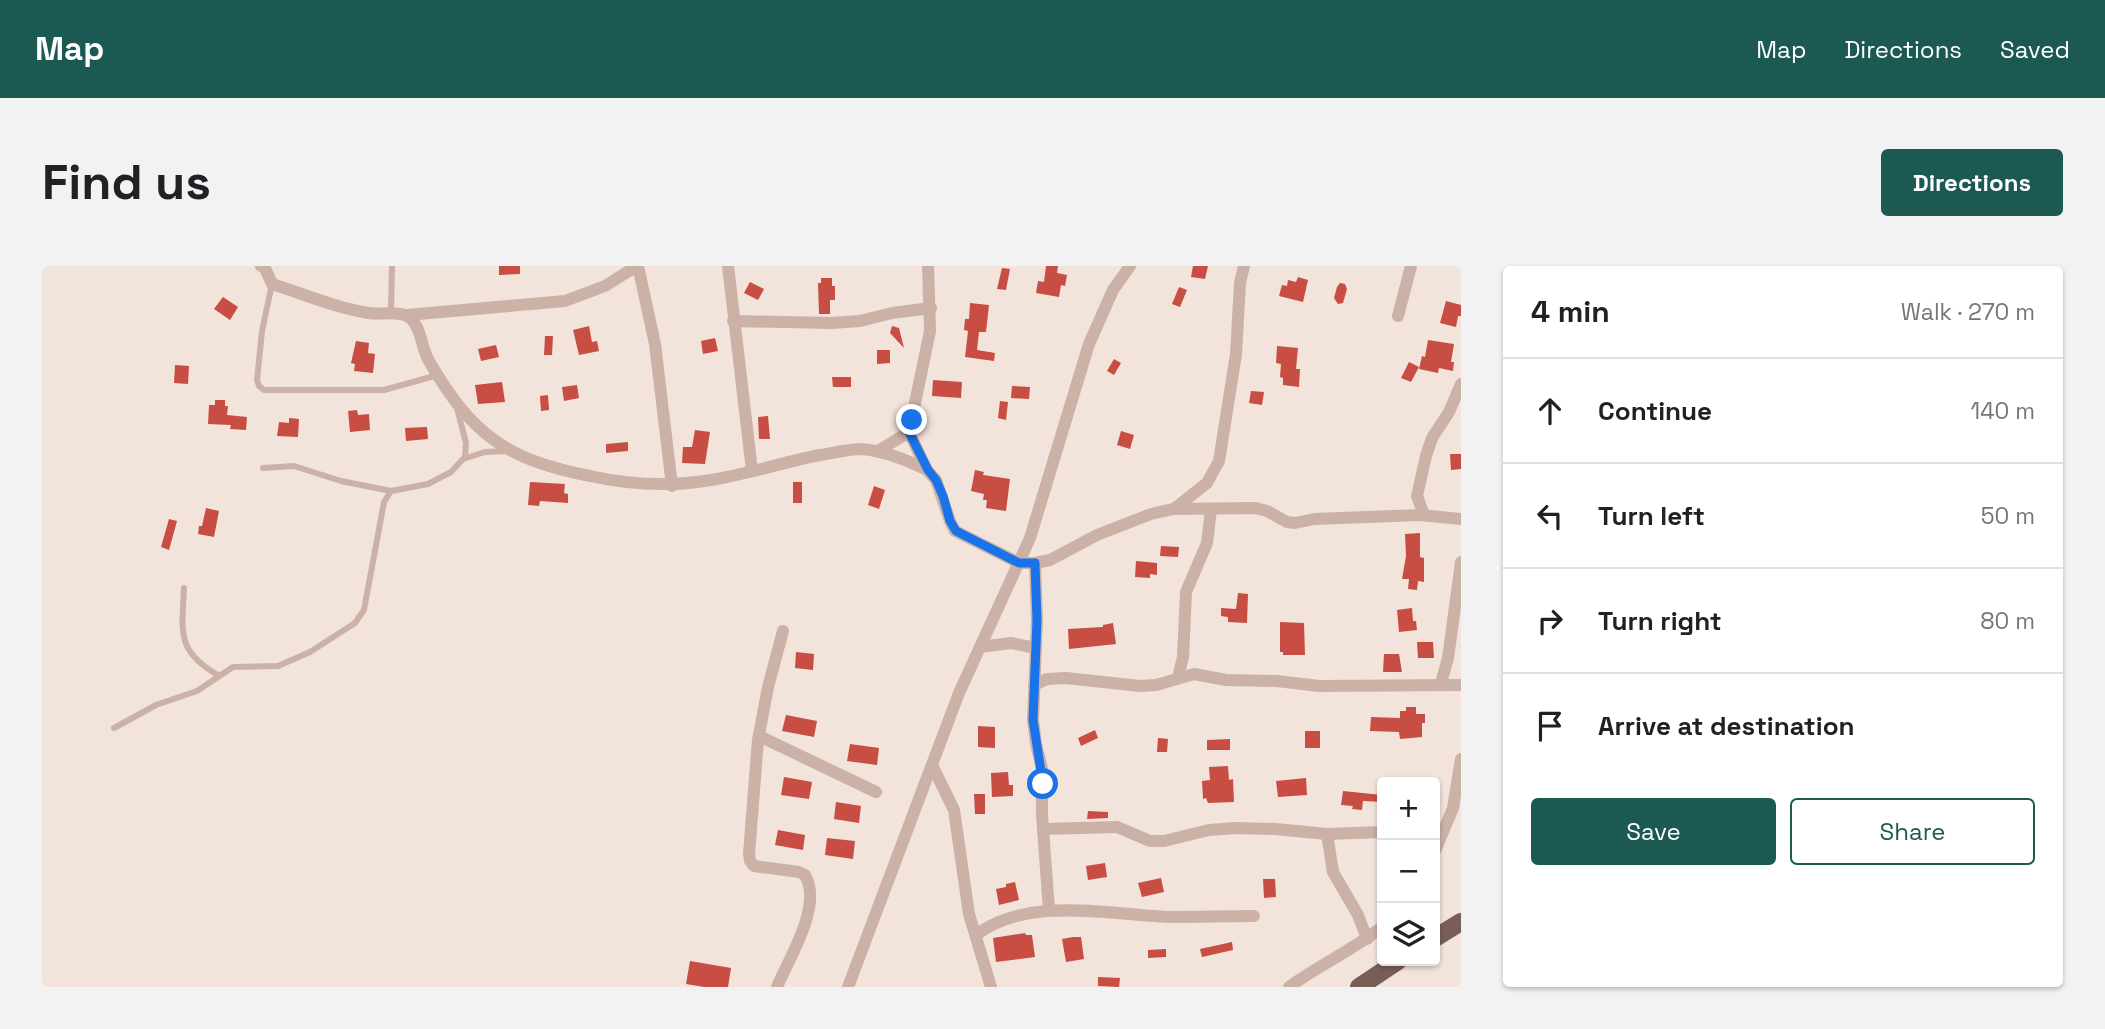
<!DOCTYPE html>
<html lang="en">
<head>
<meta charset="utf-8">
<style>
	body { margin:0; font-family:"Space Grotesk",sans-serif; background:#f2f2f2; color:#202124 }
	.controls { position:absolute; right:21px; bottom:21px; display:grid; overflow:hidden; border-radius:7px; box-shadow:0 2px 5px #0004 }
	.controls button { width:63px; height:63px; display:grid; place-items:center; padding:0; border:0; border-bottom:2px solid #e0e0e0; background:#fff; color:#202124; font:35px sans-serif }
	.stop { position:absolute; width:21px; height:21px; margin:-16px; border:5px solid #1a73e8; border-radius:50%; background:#fff }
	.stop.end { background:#1a73e8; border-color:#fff; box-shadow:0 2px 7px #0008 }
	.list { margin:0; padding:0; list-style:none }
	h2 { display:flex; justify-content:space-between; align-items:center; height:91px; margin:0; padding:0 28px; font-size:30px }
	h2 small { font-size:23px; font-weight:400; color:#757577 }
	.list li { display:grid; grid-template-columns:46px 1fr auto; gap:21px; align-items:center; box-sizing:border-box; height:105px; padding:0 28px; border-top:2px solid #e0e0e0 }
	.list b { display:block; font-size:26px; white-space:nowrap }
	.list em { font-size:23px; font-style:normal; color:#757577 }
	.actions { display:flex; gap:14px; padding:21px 28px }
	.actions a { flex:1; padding:16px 0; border:2px solid #1c5953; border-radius:7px; text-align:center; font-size:24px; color:#1c5953 }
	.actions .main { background:#1c5953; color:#fff }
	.icon { flex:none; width:38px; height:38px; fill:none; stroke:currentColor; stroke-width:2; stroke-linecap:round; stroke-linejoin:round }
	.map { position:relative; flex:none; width:1419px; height:721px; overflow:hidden; border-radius:7px }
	header { display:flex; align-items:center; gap:42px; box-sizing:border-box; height:98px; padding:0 35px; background:#1c5953; color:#fff }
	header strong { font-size:33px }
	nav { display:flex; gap:38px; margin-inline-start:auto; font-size:24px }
	.intro { display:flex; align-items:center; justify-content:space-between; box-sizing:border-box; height:168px; padding:0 42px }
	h1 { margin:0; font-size:49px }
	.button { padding:18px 32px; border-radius:7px; background:#1c5953; color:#fff; font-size:24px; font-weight:700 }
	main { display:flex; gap:42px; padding:0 42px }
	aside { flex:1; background:#fff; border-radius:7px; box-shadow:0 2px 5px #0004 }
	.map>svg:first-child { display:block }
	.building { fill:#c84d42 }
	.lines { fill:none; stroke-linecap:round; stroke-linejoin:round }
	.lane { stroke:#cbb1a6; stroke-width:6 }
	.street { stroke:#cbb1a6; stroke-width:12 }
	.primary { stroke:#795e58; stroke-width:18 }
	.route { stroke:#1a73e8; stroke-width:9 }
</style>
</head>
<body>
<header>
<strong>Map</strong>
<nav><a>Map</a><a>Directions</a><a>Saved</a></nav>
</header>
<div class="intro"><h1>Find us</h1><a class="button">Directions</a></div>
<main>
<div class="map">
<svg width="1419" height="721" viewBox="0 0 1419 721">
	<rect width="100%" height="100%" fill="#f2e3db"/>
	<!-- building -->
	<g class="building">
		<polygon points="457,0 478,0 478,8 457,9"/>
		<polygon points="1004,0 1016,0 1015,7 1025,9 1023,20 1019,19 1017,31 994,27 996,15 1002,16"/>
		<polygon points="1151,0 1166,0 1163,13 1149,11"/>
		<polygon points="960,2 968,3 964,24 955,23"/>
		<polygon points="1256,11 1266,14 1261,36 1237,30 1240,19 1245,20 1246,14 1254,16"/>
		<polygon points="779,12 790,12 790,20 793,20 793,34 788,34 788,48 777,48 776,17 779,17"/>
		<polygon points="708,16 722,23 716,34 702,27"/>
		<polygon points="1298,17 1303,18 1305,23 1301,37 1296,38 1292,32 1295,21"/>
		<polygon points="1137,21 1145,24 1138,41 1130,38"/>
		<polygon points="181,31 196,41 188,54 172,43"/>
		<polygon points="1404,35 1419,39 1419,50 1416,50 1414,61 1398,57"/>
		<polygon points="928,37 947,39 944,66 937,66 935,84 953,87 952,95 923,91 926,65 922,64 923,53 927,53"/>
		<polygon points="547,60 550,76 555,75 557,85 537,89 531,64"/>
		<polygon points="850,60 857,62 862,82 848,67"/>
		<polygon points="503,70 511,70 510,89 502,89"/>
		<polygon points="673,72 676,85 661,88 659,75"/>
		<polygon points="1386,74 1412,78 1409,96 1412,96 1411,105 1397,102 1396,107 1377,103 1380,90 1383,91"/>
		<polygon points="314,75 327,77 326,87 333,88 331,107 312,105 313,98 309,97"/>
		<polygon points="454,79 457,91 439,95 436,83"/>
		<polygon points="1235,80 1256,82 1254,103 1258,103 1257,121 1241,119 1241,112 1238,111 1239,98 1234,97"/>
		<polygon points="835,84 848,84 848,97 835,98"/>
		<polygon points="1072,93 1079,97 1072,109 1065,105"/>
		<polygon points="1367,96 1377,101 1369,116 1359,112"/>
		<polygon points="133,99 147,100 146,118 132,117"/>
		<polygon points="790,111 809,111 809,121 791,121"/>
		<polygon points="891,114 920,116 919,132 890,130"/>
		<polygon points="460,116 463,136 436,138 433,119"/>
		<polygon points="535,119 537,132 522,135 520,121"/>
		<polygon points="970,120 988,121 987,133 969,132"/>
		<polygon points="1209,125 1222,126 1220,139 1207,137"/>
		<polygon points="506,129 507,144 499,145 498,130"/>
		<polygon points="173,134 183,134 183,140 186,140 185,149 205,151 204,164 188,163 189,159 166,158 167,139 173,139"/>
		<polygon points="958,135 966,136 964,154 956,152"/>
		<polygon points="315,144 316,149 327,148 328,164 308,166 306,145"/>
		<polygon points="726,150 728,173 717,173 716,151"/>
		<polygon points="247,152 257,153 256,171 235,170 237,156 247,157"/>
		<polygon points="385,161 386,173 364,175 363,162"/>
		<polygon points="653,164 668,166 663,198 640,197 641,181 650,181"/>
		<polygon points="1079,165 1092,169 1088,183 1075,179"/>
		<polygon points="586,176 586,185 564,187 564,178"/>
		<polygon points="1408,188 1419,188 1419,203 1409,204"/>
		<polygon points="933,204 942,206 941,209 968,213 964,245 944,242 945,234 941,234 942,228 929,225"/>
		<polygon points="488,216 523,218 522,227 526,228 526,237 498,235 497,240 486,239"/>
		<rect x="751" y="216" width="9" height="21"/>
		<polygon points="832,220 843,224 837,243 826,239"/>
		<polygon points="164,242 177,245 172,271 156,268 157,260 160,260"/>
		<polygon points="127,253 135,255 127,284 119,281"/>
		<polygon points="1378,267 1378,291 1382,292 1382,316 1376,315 1375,324 1366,323 1367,313 1360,313 1364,290 1363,268"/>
		<polygon points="1119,280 1137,281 1136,291 1118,290"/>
		<polygon points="1094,295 1115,297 1115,309 1108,308 1108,312 1093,311"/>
		<polygon points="1196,327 1206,328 1205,357 1186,356 1186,351 1179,350 1179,342 1194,343"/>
		<polygon points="1370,342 1371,355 1374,355 1375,364 1357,366 1355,344"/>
		<polygon points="1238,356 1262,357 1263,389 1241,389 1241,386 1238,386"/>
		<polygon points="1071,357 1074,378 1027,383 1026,363 1061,361 1061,359"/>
		<polygon points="1375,376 1391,376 1392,392 1376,392"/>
		<polygon points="754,386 772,388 771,404 753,402"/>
		<polygon points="1342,388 1357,388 1360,406 1341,406"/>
		<polygon points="1364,441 1374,441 1374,448 1383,448 1383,457 1380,457 1380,471 1358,473 1357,466 1328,465 1329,451 1358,452 1358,445 1364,445"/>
		<polygon points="744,449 775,455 772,471 740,465"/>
		<polygon points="936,460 953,461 953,482 936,481"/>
		<polygon points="1053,464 1056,472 1039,480 1036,472"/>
		<rect x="1263" y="465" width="15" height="17"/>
		<polygon points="1116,472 1126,473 1125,486 1115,486"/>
		<polygon points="1188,473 1188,484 1165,484 1165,474"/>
		<polygon points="808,478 837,482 835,499 805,495"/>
		<polygon points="1186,500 1187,514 1191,513 1192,536 1166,537 1164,532 1161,533 1160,515 1168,514 1167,501"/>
		<polygon points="966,506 967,519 971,519 971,530 950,531 949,507"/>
		<polygon points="742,511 770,516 767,533 739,529"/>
		<polygon points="1264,512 1265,529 1236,531 1234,515"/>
		<polygon points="1301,525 1340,529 1340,536 1321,535 1320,544 1310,543 1311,540 1299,539"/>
		<polygon points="932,528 943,528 943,548 933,548"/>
		<polygon points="794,536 819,540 817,557 792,553"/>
		<polygon points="1046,545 1066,546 1066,552 1045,553"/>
		<polygon points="736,564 763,569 761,584 733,579"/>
		<polygon points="785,572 813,575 811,593 783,589"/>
		<polygon points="1063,597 1065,611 1046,614 1044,600"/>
		<polygon points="1119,612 1122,626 1100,631 1096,617"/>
		<polygon points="1221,613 1233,613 1234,631 1222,632"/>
		<polygon points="973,616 977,634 957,639 954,623 964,621 964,618"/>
		<polygon points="983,667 984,669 990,669 993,691 954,696 951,672"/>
		<polygon points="1031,671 1039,671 1042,693 1024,696 1020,673"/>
		<polygon points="1190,676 1191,684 1160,691 1158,683"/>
		<polygon points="1124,683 1124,691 1106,692 1106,684"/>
		<polygon points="648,695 689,702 686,721 662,721 644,718"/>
		<polygon points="1056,711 1078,712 1077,721 1056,720"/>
	</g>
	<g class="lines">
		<!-- lane -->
		<g class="lane">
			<polyline points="230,18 220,65 215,114 217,120 222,124 342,124 396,109"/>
			<polyline points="349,47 350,0"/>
			<polyline points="421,193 443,186 466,185"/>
			<polyline points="221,202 252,200 299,215 349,225 386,218 409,206 423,191 424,177 415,142"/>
			<path d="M 142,322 C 140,366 134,385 176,409"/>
			<polyline points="72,462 114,439 155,425 191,401 236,400 268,386 313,357 322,344 342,236 349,225"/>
		</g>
		<!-- street -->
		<g class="street">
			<path d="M 219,0 L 223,2 L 230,18 C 262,28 294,42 327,47 C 338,49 360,44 368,52 C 380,62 379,82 387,95 C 430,169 465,194 548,210 C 589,219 628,221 669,214 C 706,208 742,196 778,189 C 792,187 806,183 820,183 C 843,185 865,194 885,204"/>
			<polyline points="596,0 613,78 630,220"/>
			<polyline points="686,0 710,205"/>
			<polyline points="886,0 888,65 867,166 885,204 894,214 908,255 913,265 977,297 993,297 1008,294 1055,269 1109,248 1131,243 1214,242 1225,245 1245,256 1253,257 1272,253 1378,249 1419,253"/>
			<polyline points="365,49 523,35 563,20 595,0"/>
			<polyline points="1356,50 1369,0"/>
			<polyline points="691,55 789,57 818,55 850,47 889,42"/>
			<polyline points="836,185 867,166"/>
			<polyline points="1132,243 1165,217 1177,195 1194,88 1198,17 1202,0"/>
			<polyline points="1382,249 1375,230 1384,190 1390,172 1407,146 1419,118"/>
			<polyline points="993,297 995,354 991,454 994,478 1000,503 1000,549 1007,644"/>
			<polyline points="938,381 969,377 994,382"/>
			<polyline points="1136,412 1141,391 1144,326 1165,277 1169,243"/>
			<polyline points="1399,417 1406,392 1419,296"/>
			<polyline points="992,419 1005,413 1024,412 1098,420 1114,419 1152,408 1184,414 1235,415 1277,420 1419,419"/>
			<polyline points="717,470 834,526"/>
			<polyline points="890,499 912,544 927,648 949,721"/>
			<polyline points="1001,563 1075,561 1108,575 1122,575 1167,564 1194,562 1233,563 1285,568 1340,566"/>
			<polyline points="1285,568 1291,606 1316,649 1325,673"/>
			<polyline points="1393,585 1411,542 1419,493"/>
			<path d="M 934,669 C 986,629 1069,649 1130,651 C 1157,651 1184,650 1212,650"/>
			<path d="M 735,721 C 747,692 781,640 763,609 L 757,606 L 712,600 L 708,595 L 707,588 L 716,474 L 726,421 L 741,365"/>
			<polyline points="806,721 917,427 988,272 1047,78 1071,24 1088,0"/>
			<path d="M 1247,721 C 1277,699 1311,684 1340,661"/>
		</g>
		<!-- primary -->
		<g class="primary">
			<polyline points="1393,672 1419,656"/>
			<polyline points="1317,721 1356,695"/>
		</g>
	</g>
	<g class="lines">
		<!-- route -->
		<polyline class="route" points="870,154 867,166 886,204 894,214 901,230 908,255 914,265 977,297 993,297 995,354 991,454 1001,518"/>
	</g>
</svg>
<div class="controls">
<button>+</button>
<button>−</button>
<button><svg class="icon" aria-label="layers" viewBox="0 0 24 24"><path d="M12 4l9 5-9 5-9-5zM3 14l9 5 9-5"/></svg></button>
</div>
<div class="stop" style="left:1001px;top:518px"></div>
<div class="stop end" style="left:870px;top:154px"></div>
</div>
<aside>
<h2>4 min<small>Walk · 270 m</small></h2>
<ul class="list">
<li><svg class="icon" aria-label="ahead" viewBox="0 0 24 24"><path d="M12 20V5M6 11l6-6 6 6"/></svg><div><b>Continue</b></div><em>140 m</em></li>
<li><svg class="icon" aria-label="left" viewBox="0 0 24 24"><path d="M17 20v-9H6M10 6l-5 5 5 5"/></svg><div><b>Turn left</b></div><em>50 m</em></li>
<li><svg class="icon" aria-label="right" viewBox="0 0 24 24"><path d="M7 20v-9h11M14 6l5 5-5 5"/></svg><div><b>Turn right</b></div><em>80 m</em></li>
<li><svg class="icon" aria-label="arrive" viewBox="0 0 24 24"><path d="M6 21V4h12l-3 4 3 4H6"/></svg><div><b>Arrive at destination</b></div></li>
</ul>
<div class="actions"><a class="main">Save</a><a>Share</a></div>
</aside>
</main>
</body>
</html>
